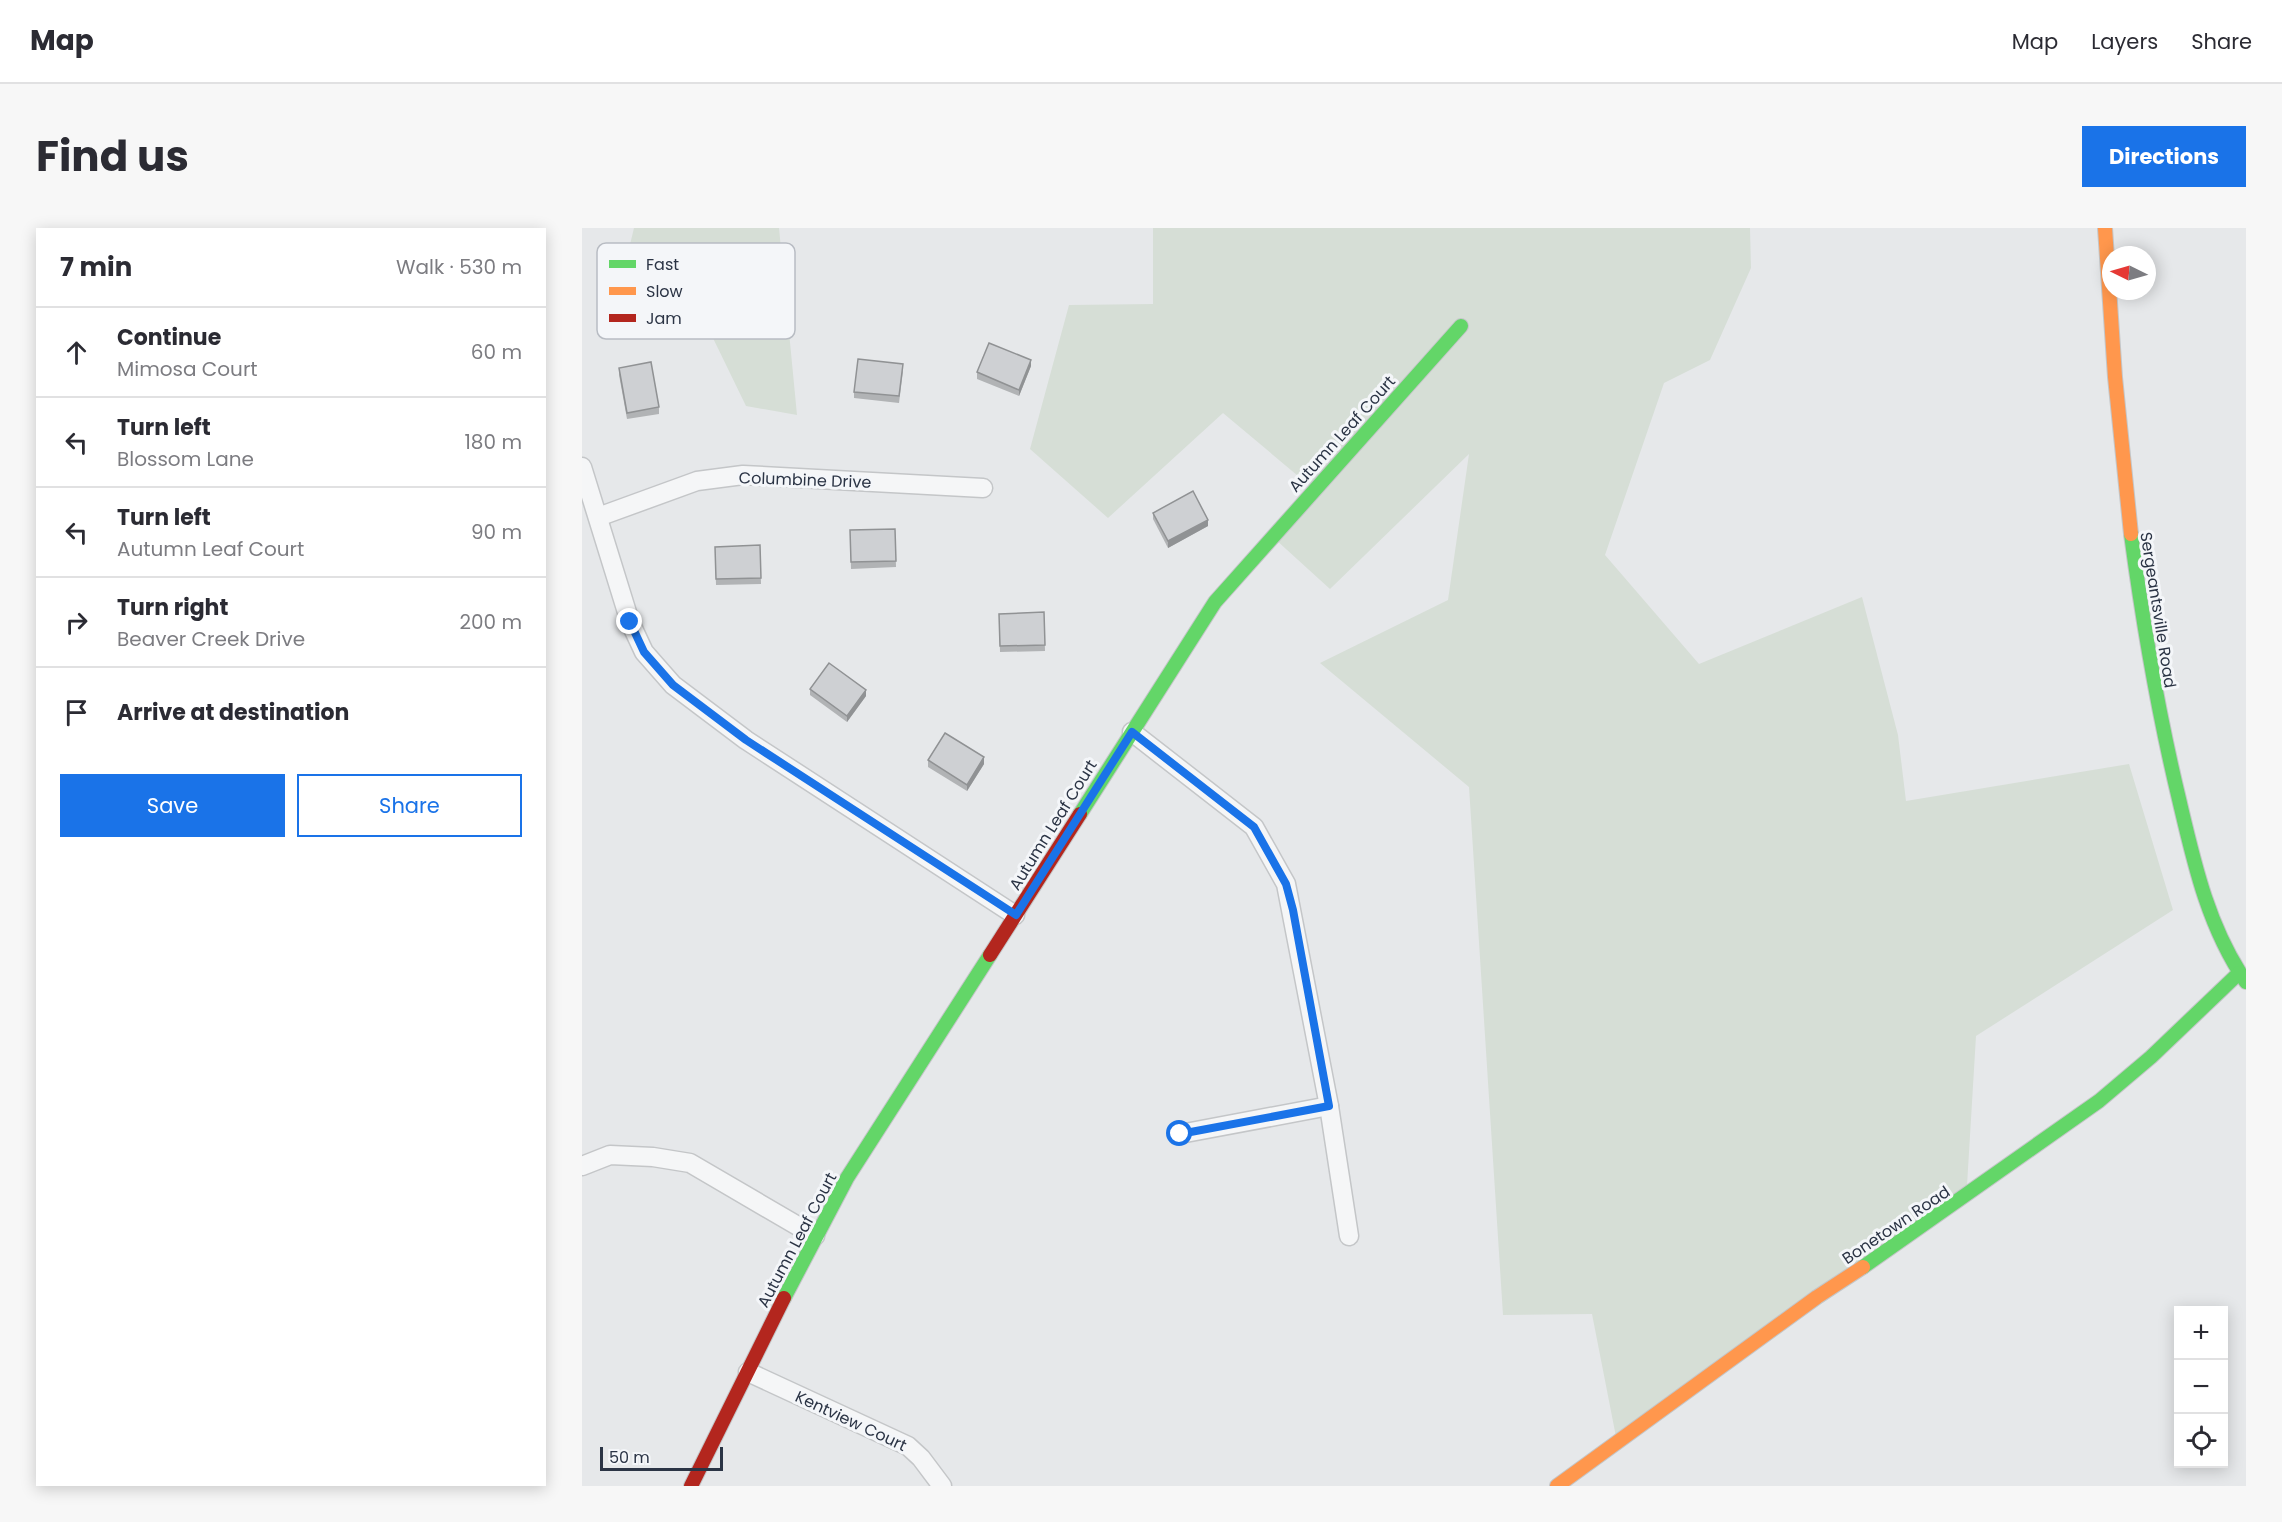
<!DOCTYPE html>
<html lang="en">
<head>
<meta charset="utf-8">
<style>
	body { margin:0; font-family:Poppins,sans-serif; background:#f7f7f7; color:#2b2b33 }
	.controls { position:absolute; right:18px; bottom:18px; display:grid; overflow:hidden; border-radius:0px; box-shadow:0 3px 15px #0003 }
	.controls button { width:54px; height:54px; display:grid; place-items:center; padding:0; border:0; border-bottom:2px solid #e1e1e2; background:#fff; color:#2b2b33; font:30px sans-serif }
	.compass { position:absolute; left:1520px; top:18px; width:54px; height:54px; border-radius:50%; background:#fff; box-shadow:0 3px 15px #0003; rotate:275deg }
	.scale { position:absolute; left:18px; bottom:15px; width:123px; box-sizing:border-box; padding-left:6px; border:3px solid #2b3445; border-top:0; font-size:16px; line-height:21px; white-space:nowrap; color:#2b3445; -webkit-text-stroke:4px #f4f6f9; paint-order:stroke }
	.stop { position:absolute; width:18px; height:18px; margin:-14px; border:4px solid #1a73e8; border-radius:50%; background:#fff }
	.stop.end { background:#1a73e8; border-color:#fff; box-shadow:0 2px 6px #0008 }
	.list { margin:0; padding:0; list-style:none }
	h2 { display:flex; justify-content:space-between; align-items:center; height:78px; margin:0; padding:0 24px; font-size:26px }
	h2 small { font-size:20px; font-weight:400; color:#7c7c81 }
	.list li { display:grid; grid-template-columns:39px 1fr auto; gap:18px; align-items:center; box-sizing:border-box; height:90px; padding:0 24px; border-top:2px solid #e1e1e2 }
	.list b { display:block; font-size:22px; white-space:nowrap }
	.list p { margin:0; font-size:20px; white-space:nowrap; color:#7c7c81 }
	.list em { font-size:20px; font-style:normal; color:#7c7c81 }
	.actions { display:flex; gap:12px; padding:18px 24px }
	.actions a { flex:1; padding:14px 0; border:2px solid #1a73e8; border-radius:0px; text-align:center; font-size:21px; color:#1a73e8 }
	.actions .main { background:#1a73e8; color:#fff }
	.icon { flex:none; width:33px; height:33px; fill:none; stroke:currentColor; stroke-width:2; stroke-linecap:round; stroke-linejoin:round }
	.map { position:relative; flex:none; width:1664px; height:1258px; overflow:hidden; border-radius:0px }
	header { display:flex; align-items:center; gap:36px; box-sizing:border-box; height:84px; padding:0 30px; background:#fff; border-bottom:2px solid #e1e1e2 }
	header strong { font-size:28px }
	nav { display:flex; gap:33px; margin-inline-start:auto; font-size:21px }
	.intro { display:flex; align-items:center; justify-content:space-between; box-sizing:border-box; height:144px; padding:0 36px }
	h1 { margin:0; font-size:42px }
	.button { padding:15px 27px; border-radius:0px; background:#1a73e8; color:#fff; font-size:21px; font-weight:700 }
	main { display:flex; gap:36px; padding:0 36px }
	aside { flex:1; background:#fff; border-radius:0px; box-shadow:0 3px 15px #0003 }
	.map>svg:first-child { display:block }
	.green { fill:#d6ded6 }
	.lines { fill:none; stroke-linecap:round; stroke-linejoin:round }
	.street-casing { stroke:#c4c6c8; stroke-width:21 }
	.fast-casing { stroke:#c4c6c8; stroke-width:16 }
	.slow-casing { stroke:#c4c6c8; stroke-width:16 }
	.jam-casing { stroke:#c4c6c8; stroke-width:16 }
	.street { stroke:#f5f6f7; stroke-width:18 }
	.fast { stroke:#63d668; stroke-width:14 }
	.slow { stroke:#ff974d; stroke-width:14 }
	.jam { stroke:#b3261e; stroke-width:14 }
	.wall { fill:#b1b3b5 }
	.shaded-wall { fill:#909294 }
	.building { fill:#ced0d3; stroke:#909294; stroke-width:1.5 }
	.route { stroke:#1a73e8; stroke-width:8 }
	.labels { text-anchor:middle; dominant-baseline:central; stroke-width:6; stroke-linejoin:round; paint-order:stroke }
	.street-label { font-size:16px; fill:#2b3445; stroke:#f4f6f9 }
	.key { fill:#f4f6f9; stroke:#b8bcc3; stroke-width:1.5 }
	.key-label { font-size:16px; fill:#2b3445 }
</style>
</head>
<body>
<header>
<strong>Map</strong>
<nav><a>Map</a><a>Layers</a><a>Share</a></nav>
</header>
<div class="intro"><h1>Find us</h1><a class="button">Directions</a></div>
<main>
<aside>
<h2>7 min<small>Walk · 530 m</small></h2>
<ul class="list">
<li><svg class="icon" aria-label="ahead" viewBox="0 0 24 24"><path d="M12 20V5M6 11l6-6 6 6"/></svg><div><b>Continue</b><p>Mimosa Court</p></div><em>60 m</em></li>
<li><svg class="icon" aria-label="left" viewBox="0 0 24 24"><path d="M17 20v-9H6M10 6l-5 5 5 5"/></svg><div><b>Turn left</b><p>Blossom Lane</p></div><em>180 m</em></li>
<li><svg class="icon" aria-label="left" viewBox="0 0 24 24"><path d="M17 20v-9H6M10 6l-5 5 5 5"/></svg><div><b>Turn left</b><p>Autumn Leaf Court</p></div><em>90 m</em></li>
<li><svg class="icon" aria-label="right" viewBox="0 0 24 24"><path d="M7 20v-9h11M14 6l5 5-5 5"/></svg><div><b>Turn right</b><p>Beaver Creek Drive</p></div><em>200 m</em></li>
<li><svg class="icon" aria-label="arrive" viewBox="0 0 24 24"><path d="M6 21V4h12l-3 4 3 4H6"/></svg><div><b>Arrive at destination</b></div></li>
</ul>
<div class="actions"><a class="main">Save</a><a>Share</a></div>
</aside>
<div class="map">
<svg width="1664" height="1258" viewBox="0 0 1664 1258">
	<rect width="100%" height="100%" fill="#e6e8ea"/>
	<!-- green -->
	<g class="green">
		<polygon points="52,0 197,0 215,187 164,178 94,34 39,54"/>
		<polygon points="571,0 1168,0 1169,40 1128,132 1082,155 1023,327 1117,436 1280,369 1316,507 1324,573 1547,536 1591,682 1394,808 1384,974 1036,1219 1010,1086 921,1087 887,559 738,435 866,372 887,226 748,361 693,311 734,263 641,185 526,290 448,221 487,77 571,76"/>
	</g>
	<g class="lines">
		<!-- street casing -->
		<g class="street-casing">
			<g id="street">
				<polyline points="0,239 48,394 62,424 91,457 164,512 433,687"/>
				<polyline points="16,289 115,253 161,247 401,260"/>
				<polyline points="550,504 672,599 704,656 747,878 767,1008"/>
				<polyline points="598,906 747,878"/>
				<polyline points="0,938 28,927 71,929 108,935 233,1008"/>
				<polyline points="166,1144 326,1218 339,1230 360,1258"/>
			</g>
		</g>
		<!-- fast casing -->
		<g class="fast-casing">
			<g id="fast">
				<path d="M 1549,306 C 1561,396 1576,484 1597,571 C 1612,635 1626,699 1664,754"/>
				<polyline points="498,586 633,374 879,98"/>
				<polyline points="1281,1039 1517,873 1569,829 1657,745"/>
				<polyline points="202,1070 265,950 408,727"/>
			</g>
		</g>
		<!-- slow casing -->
		<g class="slow-casing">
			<g id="slow">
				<polyline points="1523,0 1533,149 1549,306"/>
				<polyline points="975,1258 1235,1069 1281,1039"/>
			</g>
		</g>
		<!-- jam casing -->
		<g class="jam-casing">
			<g id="jam">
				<polyline points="408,727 498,586"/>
				<polyline points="109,1258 202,1070"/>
			</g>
		</g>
		<!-- street -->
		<use href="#street" class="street"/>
		<!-- fast -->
		<use href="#fast" class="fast"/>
		<!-- slow -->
		<use href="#slow" class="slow"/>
		<!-- jam -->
		<use href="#jam" class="jam"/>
	</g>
	<!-- wall -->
	<g class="wall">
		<polygon points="449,138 437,168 395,151 395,144"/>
		<polygon points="37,140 77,179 77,186 45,191 37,147"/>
		<polygon points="321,143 317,175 272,170 272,164"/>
		<polygon points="571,285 626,298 586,320 571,291"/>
		<polygon points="313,301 314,339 269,341 268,302"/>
		<polygon points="178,317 179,356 134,357 133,319"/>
		<polygon points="462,384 463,423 418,424 417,386"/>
		<polygon points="228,461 284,468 265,494 228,467"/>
		<polygon points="346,532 402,536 385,563 346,539"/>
	</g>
	<!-- shaded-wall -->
	<g class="shaded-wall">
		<polygon points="449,132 449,138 437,168 437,162"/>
		<polygon points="626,292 626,298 586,320 586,313"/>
		<polygon points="284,462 284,468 265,494 265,488"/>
		<polygon points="402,529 402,536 385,563 385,557"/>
	</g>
	<!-- building -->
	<g class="building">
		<polygon points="407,115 449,132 437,162 395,144"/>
		<polygon points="276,131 321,136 317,168 272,164"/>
		<polygon points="69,134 77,179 45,185 37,140"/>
		<polygon points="611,263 626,292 586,313 571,285"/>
		<polygon points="313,301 314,333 269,334 268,302"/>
		<polygon points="178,317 179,350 134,351 133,319"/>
		<polygon points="462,384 463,417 418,418 417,386"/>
		<polygon points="247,435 284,462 265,488 228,461"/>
		<polygon points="363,505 402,529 385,557 346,532"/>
	</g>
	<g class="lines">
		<!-- route -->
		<polyline class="route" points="48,394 62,424 91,457 164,512 434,687 550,504 672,599 704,656 711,682 747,878 598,906"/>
	</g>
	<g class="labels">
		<!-- street labels -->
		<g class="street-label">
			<text transform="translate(760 206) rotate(-48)">Autumn Leaf Court</text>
			<text transform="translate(223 252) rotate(2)">Columbine Drive</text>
			<text transform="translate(1576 382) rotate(81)">Sergeantsville Road</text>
			<text transform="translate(471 597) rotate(-58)">Autumn Leaf Court</text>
			<text transform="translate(1314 997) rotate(-34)">Bonetown Road</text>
			<text transform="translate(215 1012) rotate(-62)">Autumn Leaf Court</text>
			<text transform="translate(269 1193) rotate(25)">Kentview Court</text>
		</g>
	</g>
	<!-- legend -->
	<rect x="15" y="15" width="198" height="96" rx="9" class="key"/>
	<rect x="27" y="32" width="27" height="8" fill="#63d668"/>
	<rect x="27" y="59" width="27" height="8" fill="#ff974d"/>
	<rect x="27" y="86" width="27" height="8" fill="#b3261e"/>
	<g class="key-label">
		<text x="64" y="42">Fast</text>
		<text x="64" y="69">Slow</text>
		<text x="64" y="96">Jam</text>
	</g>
</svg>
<div class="controls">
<button>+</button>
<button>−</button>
<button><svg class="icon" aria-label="locate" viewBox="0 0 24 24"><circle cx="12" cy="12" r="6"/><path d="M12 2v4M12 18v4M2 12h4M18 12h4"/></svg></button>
</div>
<svg class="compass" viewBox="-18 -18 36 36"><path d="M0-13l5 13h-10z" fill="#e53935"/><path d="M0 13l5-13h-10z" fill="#7c7c81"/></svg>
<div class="scale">50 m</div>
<div class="stop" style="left:598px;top:906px"></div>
<div class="stop end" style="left:48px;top:394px"></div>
</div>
</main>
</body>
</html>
